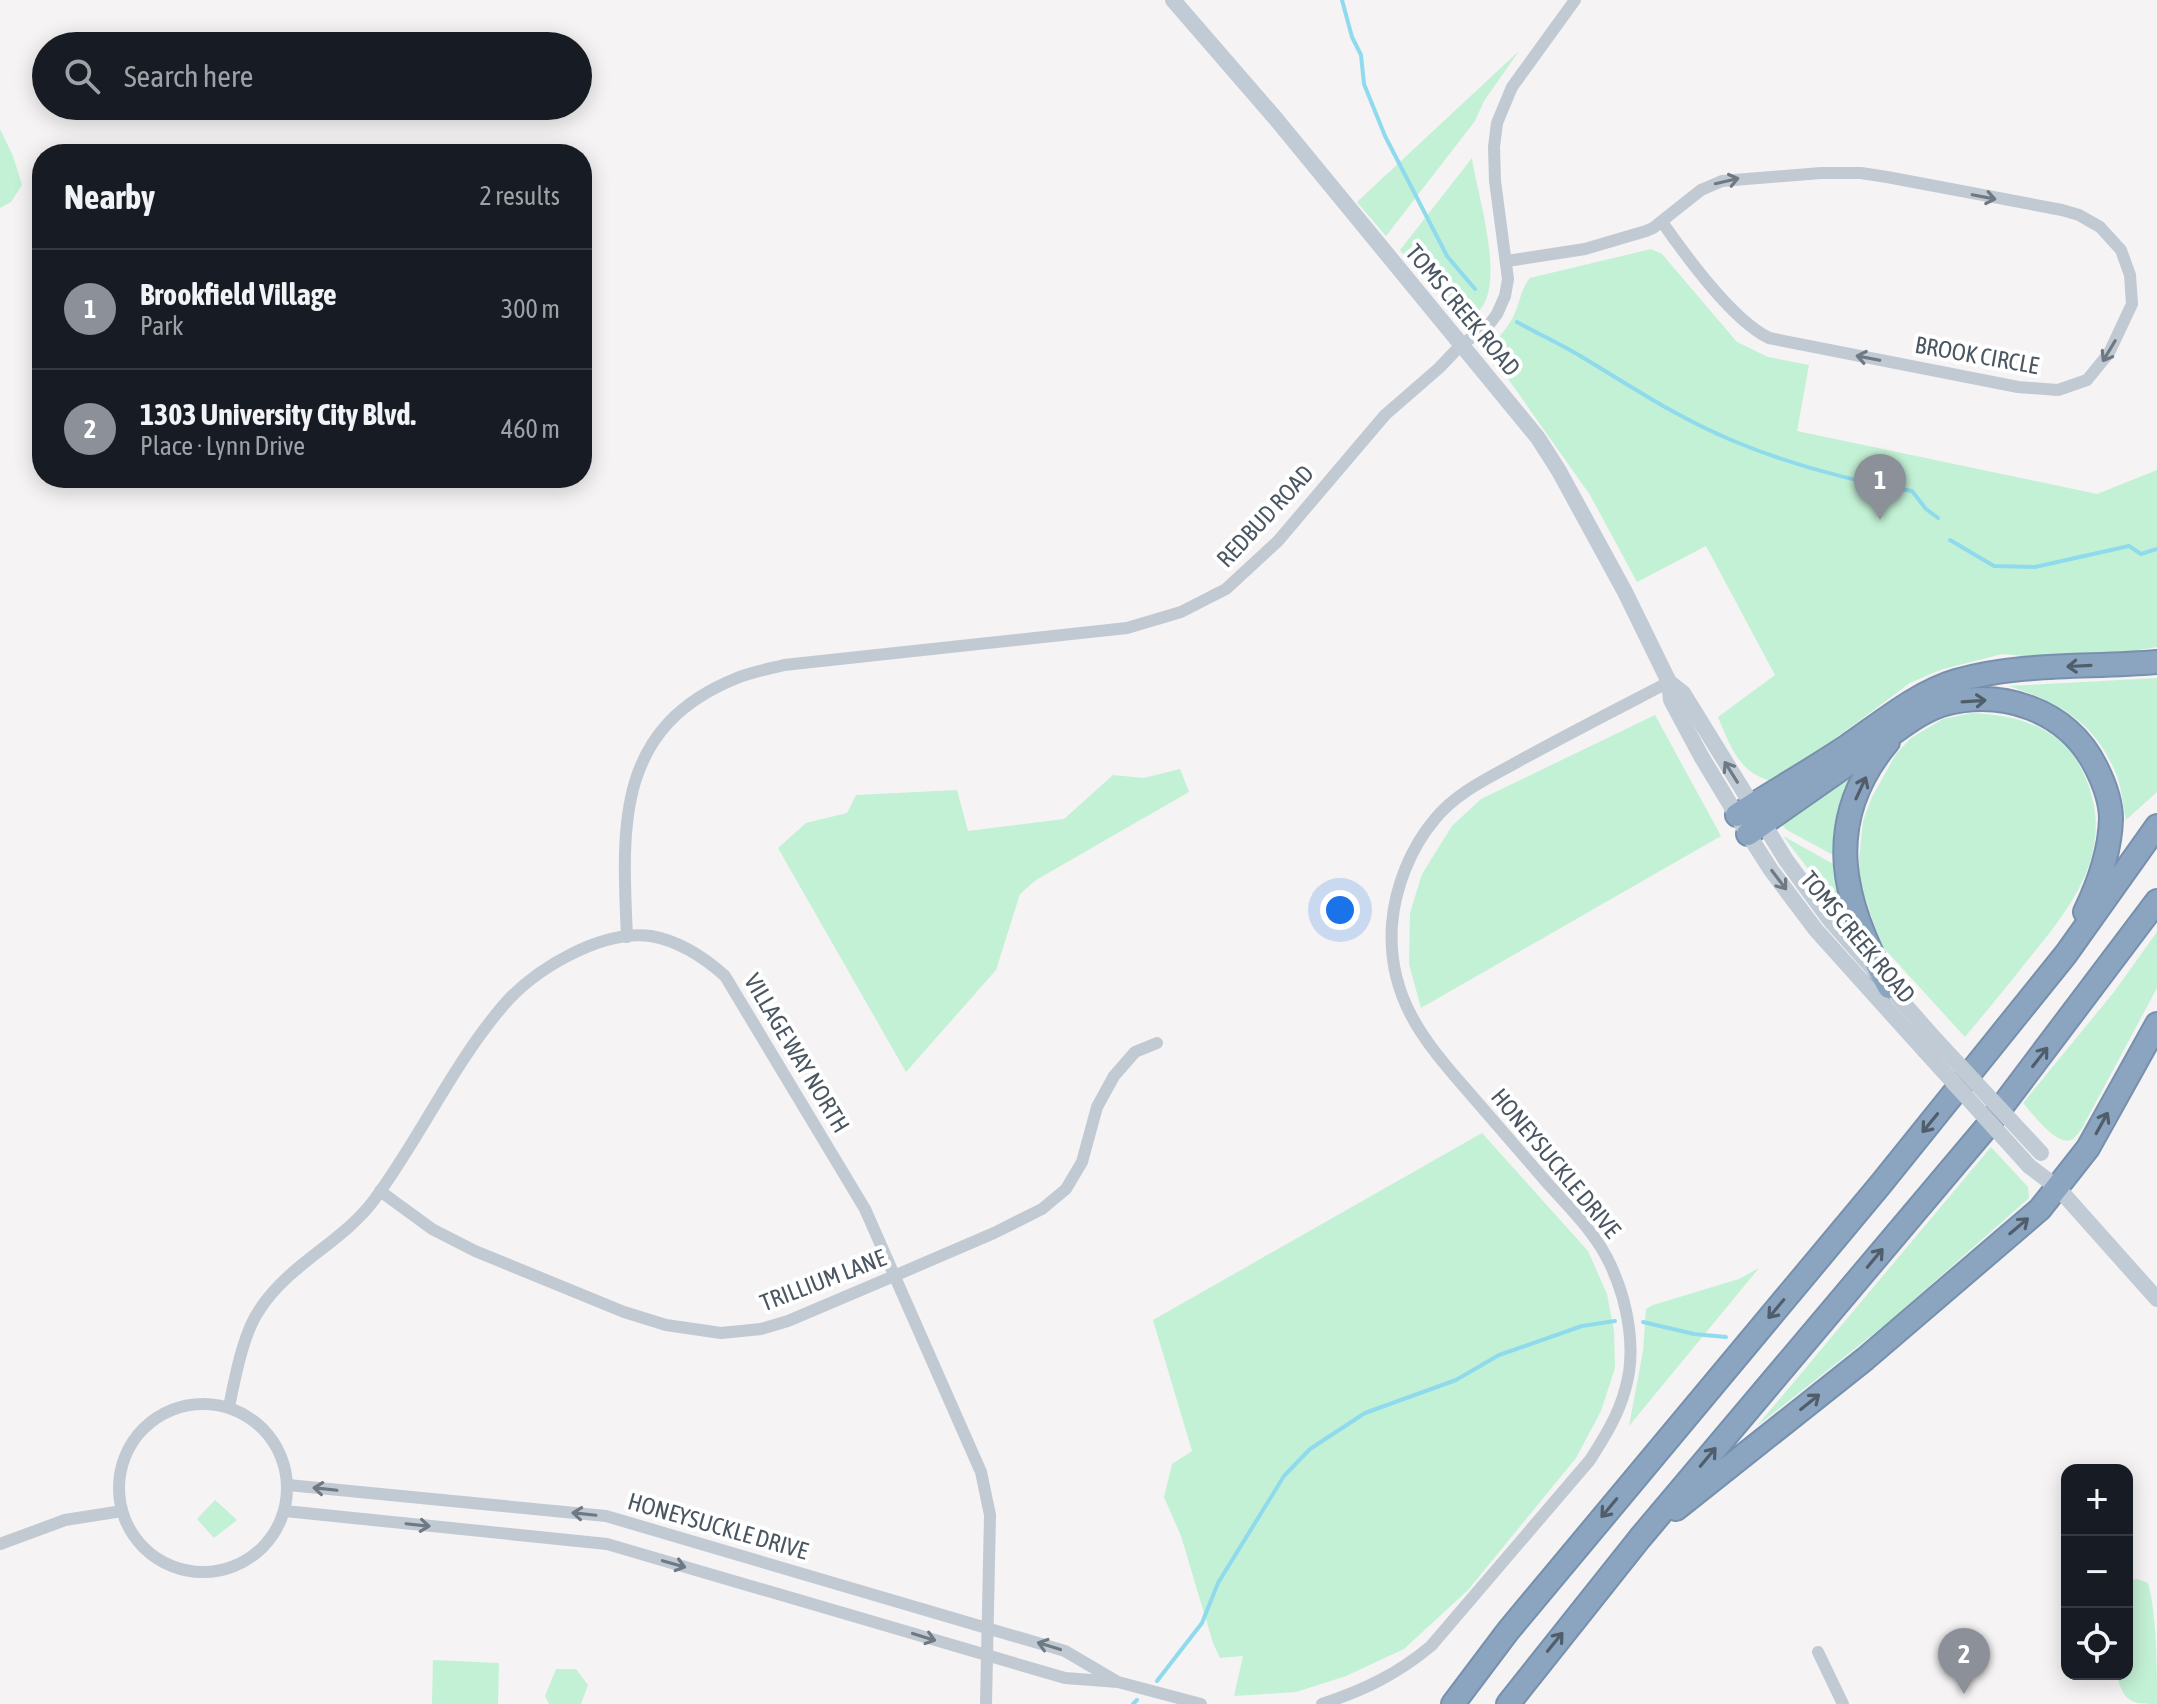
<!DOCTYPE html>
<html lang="en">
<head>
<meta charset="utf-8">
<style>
	body { margin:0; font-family:"Asap Condensed",sans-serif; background:#242831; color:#f1f3f6 }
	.controls { position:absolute; right:24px; bottom:24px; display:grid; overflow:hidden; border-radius:16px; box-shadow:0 4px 20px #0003 }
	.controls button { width:72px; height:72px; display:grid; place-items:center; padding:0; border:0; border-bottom:2px solid #363941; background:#171b24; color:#f1f3f6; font:40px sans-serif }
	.you { position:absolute; left:1340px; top:910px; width:28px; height:28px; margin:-20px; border:6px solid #fff; border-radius:50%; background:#1a73e8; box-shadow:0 0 0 12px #1a73e833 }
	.badge { display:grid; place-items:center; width:52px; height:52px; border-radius:50%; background:#8c9099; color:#fff; font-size:26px; font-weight:700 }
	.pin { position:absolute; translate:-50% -66px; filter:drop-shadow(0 2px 4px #0008) }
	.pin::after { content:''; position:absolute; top:42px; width:28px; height:24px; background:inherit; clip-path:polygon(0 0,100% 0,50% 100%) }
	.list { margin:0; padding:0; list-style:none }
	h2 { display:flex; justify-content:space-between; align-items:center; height:104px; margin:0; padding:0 32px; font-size:34px }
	h2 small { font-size:26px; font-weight:400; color:#9ea1a6 }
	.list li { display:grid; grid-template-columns:52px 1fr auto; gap:24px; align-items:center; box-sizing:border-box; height:120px; padding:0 32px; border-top:2px solid #363941 }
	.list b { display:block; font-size:30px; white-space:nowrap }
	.list p { margin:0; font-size:26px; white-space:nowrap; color:#9ea1a6 }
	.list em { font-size:26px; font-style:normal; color:#9ea1a6 }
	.icon { flex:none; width:44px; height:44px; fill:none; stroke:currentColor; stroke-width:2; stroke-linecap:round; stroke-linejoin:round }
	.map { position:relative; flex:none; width:2157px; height:1704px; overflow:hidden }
	.search { position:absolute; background:#171b24; box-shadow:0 4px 20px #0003; left:32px; top:32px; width:560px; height:88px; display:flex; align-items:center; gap:20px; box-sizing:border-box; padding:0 28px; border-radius:44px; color:#9ea1a6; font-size:30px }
	.panel { position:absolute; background:#171b24; box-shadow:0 4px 20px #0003; left:32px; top:144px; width:560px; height:344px; border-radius:32px }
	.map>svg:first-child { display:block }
	.green { fill:#c3f1d5 }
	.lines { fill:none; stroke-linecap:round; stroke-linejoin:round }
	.stream { stroke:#90daee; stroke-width:4 }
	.highway-casing { stroke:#7690ad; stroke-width:26 }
	.street { stroke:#c1cad2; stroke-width:12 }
	.secondary { stroke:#c1cbd6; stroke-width:16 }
	.highway { stroke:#8ba5c1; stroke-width:22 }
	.secondary-bridge { stroke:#c1cbd6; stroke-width:16 }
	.oneway { stroke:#6e7983 }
	.oneway2 { stroke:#505e6b }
	.oneway3 { stroke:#6e7984 }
	.labels { text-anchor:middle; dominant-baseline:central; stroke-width:8; stroke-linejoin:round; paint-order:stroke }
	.street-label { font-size:24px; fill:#4a5661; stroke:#fff }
</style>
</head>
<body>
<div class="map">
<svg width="2157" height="1704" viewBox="0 0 2157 1704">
	<rect width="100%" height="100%" fill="#f5f3f3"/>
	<!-- green -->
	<g class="green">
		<polygon points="1519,51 1484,101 1475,121 1386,236 1357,202"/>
		<polygon points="0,129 13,156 22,185 11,202 0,208"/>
		<path d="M 1472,158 C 1476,192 1515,306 1466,318 L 1453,313 L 1400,250 Z"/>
		<path d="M 1651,249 L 1662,254 L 1737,342 L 1768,357 L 1809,365 L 1797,431 L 2097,494 L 2157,470 L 2157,647 L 2114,654 L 2046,658 L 2002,654 L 1940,670 L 1910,683 L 1782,778 L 1772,781 C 1739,774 1730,745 1718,717 L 1775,675 L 1706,546 L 1637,582 L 1590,495 L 1492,356 C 1492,340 1508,330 1514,315 C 1520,303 1521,288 1530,278 Z"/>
		<path d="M 2157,678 L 2157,792 L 2126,820 C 2123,806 2122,790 2117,776 C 2096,723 2061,703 2009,686 Z"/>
		<path d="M 1972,713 C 2016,715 2059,726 2081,768 C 2120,845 2075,903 2027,961 C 2007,986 1986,1012 1965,1037 L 1881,945 L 1861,885 L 1859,860 L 1863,821 L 1872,797 L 1896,754 L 1911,738 L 1943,719 Z"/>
		<polygon points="1655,715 1721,836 1421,1008 1409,964 1410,913 1422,874 1452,826 1481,799"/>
		<polygon points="1863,761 1840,815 1835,856 1787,830 1782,825"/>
		<polygon points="1180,769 1189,792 1036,880 1020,894 996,970 906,1072 778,848 806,823 847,813 856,795 957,790 968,831 1064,819 1113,775 1144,778"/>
		<polygon points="1783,836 1835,865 1837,889 1847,920"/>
		<path d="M 2157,932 L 2157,988 L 2081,1130 C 2078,1133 2075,1138 2071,1140 C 2056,1146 2032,1113 2023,1103 L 2114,992 Z"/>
		<polygon points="1482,1133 1588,1251 1607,1294 1614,1331 1615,1368 1601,1411 1576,1458 1468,1590 1404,1649 1346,1676 1296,1692 1234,1696 1243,1656 1220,1658 1213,1643 1181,1536 1164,1497 1172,1464 1192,1451 1153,1320"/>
		<polygon points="1991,1147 2028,1187 2029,1198 1891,1320 1757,1426"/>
		<polygon points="1759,1268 1629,1426 1643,1351 1646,1309 1653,1305 1739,1279"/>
		<polygon points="215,1500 237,1520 214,1538 197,1519"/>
		<path d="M 2137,1579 L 2148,1583 C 2157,1615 2157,1669 2157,1704 C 2131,1704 2124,1702 2117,1676 L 2127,1674 L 2127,1581 Z"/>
		<polygon points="433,1660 499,1663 498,1704 432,1704"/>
		<polygon points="556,1669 576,1669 588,1685 581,1704 549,1704 545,1696"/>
	</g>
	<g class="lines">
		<!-- stream -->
		<g class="stream">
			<polyline points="1342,0 1352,37 1361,55 1364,84 1385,136 1447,256 1475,289"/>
			<path d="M 1517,322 C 1538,334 1561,344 1582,357 C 1632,387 1681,420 1736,442 C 1792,465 1852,481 1912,491 L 1926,509 L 1938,518"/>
			<polyline points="1950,540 1994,566 2035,567 2129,546 2141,554 2157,549"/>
			<polyline points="1643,1322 1694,1334 1726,1337"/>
			<polyline points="1157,1681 1202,1623 1218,1583 1284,1476 1310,1449 1365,1413 1456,1380 1499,1355 1582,1326 1615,1321"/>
			<polyline points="1133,1704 1137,1700"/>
		</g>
		<!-- highway casing -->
		<g class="highway-casing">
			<g id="highway">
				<path d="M 1888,742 C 1820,823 1843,904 1889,987"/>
				<path d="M 1737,815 C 1773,792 1810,771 1846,747 C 1880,724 1916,693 1956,681 C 2021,662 2090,668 2157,662"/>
				<path d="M 1748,834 C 1792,803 1835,773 1878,743 C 1897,731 1919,712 1941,705 C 2001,688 2067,709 2096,767 C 2104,783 2111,801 2111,819 C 2110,852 2099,883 2085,912"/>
				<polyline points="1676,1509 1865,1359 2040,1209 2088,1148 2157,1024"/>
				<polyline points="1453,1704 1508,1631 1880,1185 2066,954 2157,826"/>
				<polyline points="1508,1704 1640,1538 1985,1129 2157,901"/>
			</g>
		</g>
		<!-- street -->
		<g class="street">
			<path d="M 1507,261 L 1585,249 L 1646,231 L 1653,228 L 1701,190 L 1722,181 L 1821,173 L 1861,173 L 1887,177 L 2062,210 L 2079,215 L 2100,227 L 2121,250 L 2130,275 L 2132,304 L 2109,353 L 2087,380 L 2058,390 L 2018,387 L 1769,338 C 1732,320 1686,256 1662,222"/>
			<path d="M 627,937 C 622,826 615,727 737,678 C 751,672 769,669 784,665 L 1127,628 L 1181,612 L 1226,589 L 1278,541 L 1385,415 L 1439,368 L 1461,345 L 1488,326 L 1497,314 L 1505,296 L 1508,279 L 1495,181 L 1494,147 L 1497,123 L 1512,87 L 1575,0"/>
			<polyline points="380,1191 432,1229 475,1251 624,1312 666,1325 721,1333 761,1329 788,1321 894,1276 994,1233 1042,1209 1066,1189 1082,1162 1097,1107 1114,1076 1135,1052 1157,1043"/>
			<circle cx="203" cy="1488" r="84"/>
			<path d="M 229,1407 C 235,1378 243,1333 260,1309 C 289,1264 343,1242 374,1200 C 420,1138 452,1066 502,1007 C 533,970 601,929 651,936 C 679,941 705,958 725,976 L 865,1209 L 981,1472 L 990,1515 L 986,1704"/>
			<polyline points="288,1485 606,1516 1065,1651 1116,1681"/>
			<polyline points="285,1511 607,1544 1065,1678 1118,1682 1201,1704"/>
			<polyline points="0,1544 65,1520 122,1511"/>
			<polyline points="1818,1652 1843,1704"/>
			<path d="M 1322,1704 C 1364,1690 1396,1675 1431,1646 L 1590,1460 C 1604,1438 1618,1416 1625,1390 C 1637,1351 1628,1303 1611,1266 C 1597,1235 1572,1210 1549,1185 C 1521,1153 1494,1121 1466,1089 C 1422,1039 1387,995 1392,924 C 1395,887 1411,847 1435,819 C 1457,792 1489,778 1519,761 C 1568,734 1619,708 1669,682"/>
		</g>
		<!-- secondary -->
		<g class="secondary">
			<polyline points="1173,0 1276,119 1538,438 1559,471 1625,592 1669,682 1671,700 1701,756 1748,834 1771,870 1816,930 1924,1050"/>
			<polyline points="1669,682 1683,693 1786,860 1830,920 1935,1039"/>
			<polyline points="2029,1166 2058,1188 2157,1299"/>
		</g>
		<!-- highway -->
		<use href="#highway" class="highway"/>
		<!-- secondary-bridge -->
		<g class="secondary-bridge">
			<polyline points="1935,1039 2041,1153"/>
			<polyline points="1924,1050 2029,1166"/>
		</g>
	</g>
	<!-- one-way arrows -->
	<defs><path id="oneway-shaft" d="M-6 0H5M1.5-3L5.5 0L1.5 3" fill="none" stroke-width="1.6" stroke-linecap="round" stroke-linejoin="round" transform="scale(2)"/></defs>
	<g class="oneway">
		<use href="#oneway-shaft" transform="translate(1727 181) rotate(-13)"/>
		<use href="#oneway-shaft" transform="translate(1984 197) rotate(11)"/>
		<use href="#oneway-shaft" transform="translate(2109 351) rotate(121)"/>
		<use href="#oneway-shaft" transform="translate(1868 358) rotate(-169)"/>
		<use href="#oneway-shaft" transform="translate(325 1489) rotate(-174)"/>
		<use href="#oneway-shaft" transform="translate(584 1514) rotate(-174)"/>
		<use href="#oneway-shaft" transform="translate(418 1525) rotate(6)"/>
		<use href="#oneway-shaft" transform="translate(674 1564) rotate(16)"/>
		<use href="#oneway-shaft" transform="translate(924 1637) rotate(17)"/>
		<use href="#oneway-shaft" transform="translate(1049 1646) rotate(-163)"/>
	</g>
	<g class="oneway2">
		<use href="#oneway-shaft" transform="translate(2079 666) rotate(177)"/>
		<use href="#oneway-shaft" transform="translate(1974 701) rotate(-4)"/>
		<use href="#oneway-shaft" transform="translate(1861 788) rotate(-65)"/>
		<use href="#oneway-shaft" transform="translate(2040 1057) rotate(-52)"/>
		<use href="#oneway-shaft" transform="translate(1930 1123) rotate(129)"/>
		<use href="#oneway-shaft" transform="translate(2102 1123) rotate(-61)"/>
		<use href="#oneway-shaft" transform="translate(2019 1226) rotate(-40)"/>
		<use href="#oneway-shaft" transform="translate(1875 1258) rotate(-50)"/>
		<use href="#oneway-shaft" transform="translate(1776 1309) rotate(130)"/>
		<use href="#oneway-shaft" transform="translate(1810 1402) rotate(-39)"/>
		<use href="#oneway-shaft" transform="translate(1708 1457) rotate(-50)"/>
		<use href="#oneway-shaft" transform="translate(1609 1508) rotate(130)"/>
		<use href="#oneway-shaft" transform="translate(1555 1642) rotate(-51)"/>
	</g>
	<g class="oneway3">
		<use href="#oneway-shaft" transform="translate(1731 772) rotate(-122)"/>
		<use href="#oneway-shaft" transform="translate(1779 880) rotate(53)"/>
	</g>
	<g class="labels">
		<!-- street labels -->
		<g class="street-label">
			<text transform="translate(1463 310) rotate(50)">TOMS CREEK ROAD</text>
			<text transform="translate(1977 355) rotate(10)">BROOK CIRCLE</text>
			<text transform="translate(1265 516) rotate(-47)">REDBUD ROAD</text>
			<text transform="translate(1858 937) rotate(50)">TOMS CREEK ROAD</text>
			<text transform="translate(797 1053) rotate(59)">VILLAGE WAY NORTH</text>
			<text transform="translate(1556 1163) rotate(50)">HONEYSUCKLE DRIVE</text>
			<text transform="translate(823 1280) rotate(-21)">TRILLIUM LANE</text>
			<text transform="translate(718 1526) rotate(16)">HONEYSUCKLE DRIVE</text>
		</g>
	</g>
</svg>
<div class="controls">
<button>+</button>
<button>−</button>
<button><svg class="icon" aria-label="locate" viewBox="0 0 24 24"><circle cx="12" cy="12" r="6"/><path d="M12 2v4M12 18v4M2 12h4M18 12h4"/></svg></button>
</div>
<div class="you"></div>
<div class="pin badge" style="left:1880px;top:520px">1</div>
<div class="pin badge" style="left:1964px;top:1694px">2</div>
<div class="search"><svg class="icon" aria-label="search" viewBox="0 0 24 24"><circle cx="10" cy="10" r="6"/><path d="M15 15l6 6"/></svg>Search here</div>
<section class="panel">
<h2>Nearby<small>2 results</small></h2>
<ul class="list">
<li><span class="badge">1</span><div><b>Brookfield Village</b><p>Park</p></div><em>300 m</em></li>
<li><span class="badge">2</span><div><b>1303 University City Blvd.</b><p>Place · Lynn Drive</p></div><em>460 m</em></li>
</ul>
</section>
</div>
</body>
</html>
